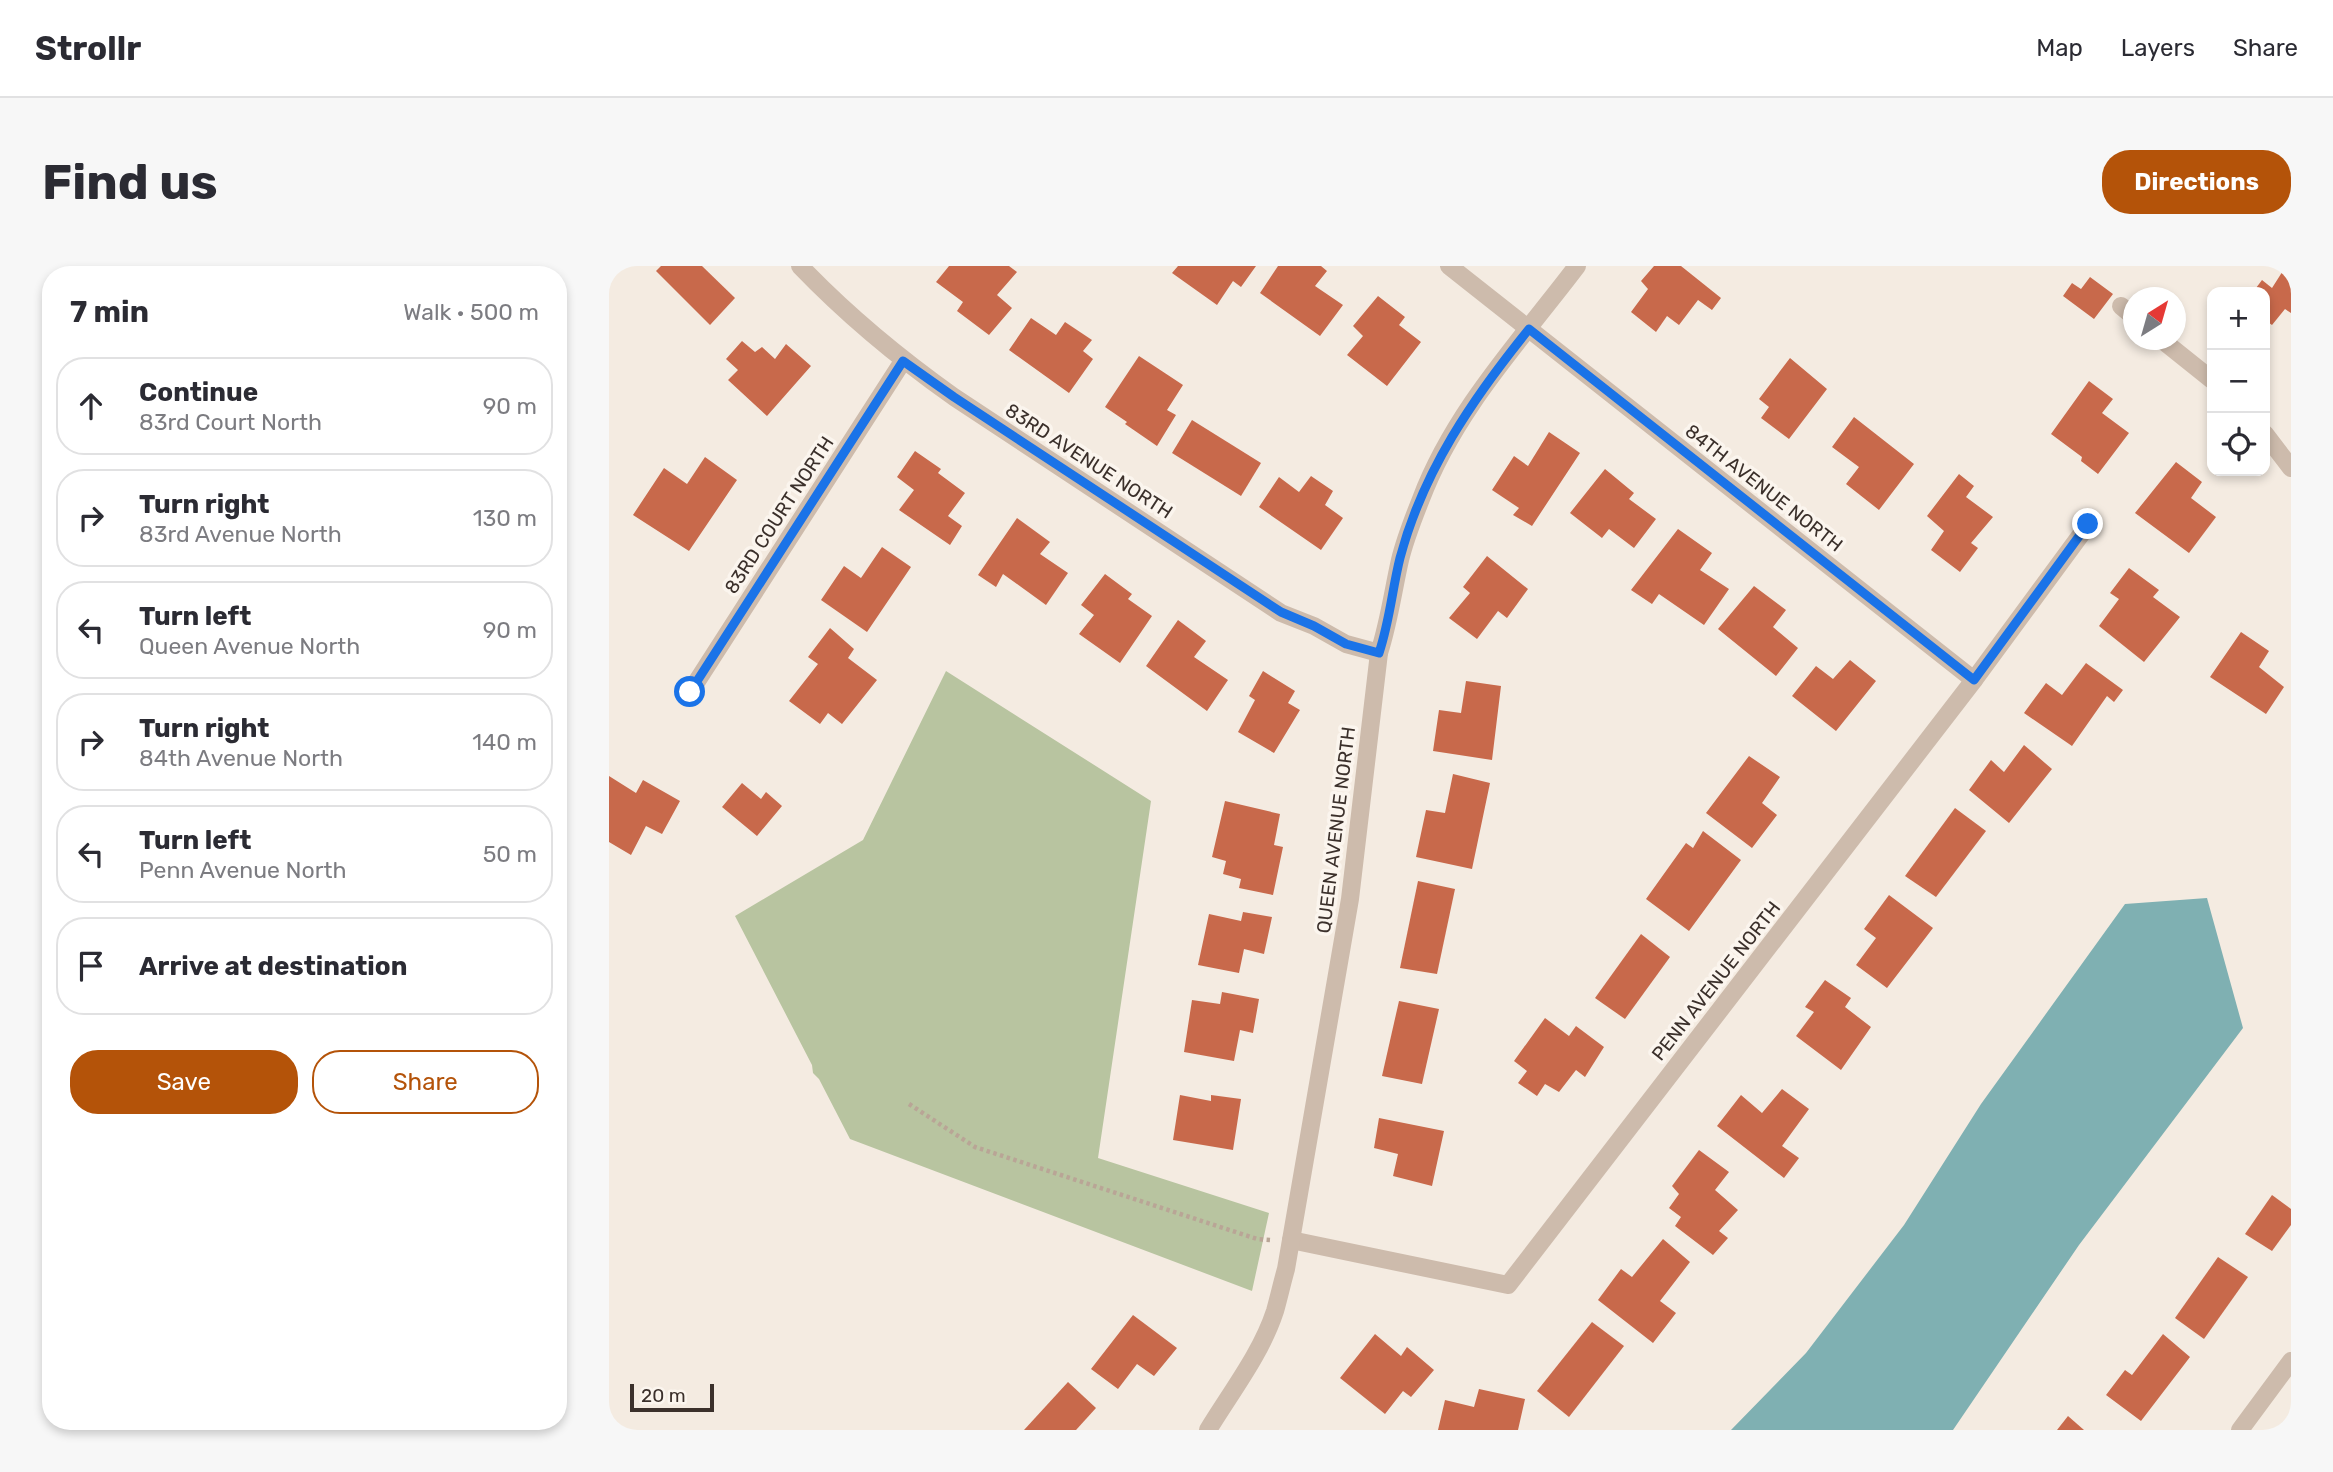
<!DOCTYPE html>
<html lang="en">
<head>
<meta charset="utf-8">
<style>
	body { margin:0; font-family:Rubik,sans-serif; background:#f7f7f7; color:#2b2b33 }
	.controls { position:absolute; right:21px; top:21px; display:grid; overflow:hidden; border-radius:14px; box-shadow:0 4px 10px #0003 }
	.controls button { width:63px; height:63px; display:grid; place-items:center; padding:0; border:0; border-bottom:2px solid #e1e1e2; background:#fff; color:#2b2b33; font:35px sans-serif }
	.compass { position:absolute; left:1514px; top:21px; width:63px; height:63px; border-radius:50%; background:#fff; box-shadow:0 4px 10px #0003; rotate:37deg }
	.scale { position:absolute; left:21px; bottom:18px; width:84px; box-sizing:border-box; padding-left:7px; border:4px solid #3b302b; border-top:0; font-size:19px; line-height:24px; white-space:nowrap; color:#3b302b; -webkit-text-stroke:5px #fbf5ee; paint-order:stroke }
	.stop { position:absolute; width:21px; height:21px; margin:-16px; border:5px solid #1a73e8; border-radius:50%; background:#fff }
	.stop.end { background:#1a73e8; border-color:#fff; box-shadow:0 2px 7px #0008 }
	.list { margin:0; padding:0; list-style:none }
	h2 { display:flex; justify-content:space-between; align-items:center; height:91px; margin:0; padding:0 28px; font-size:30px }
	h2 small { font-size:23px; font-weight:400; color:#7c7c81 }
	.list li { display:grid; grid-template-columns:46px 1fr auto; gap:21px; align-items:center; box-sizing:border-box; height:98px; margin:0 14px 14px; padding:0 14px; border:2px solid #e1e1e2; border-radius:28px }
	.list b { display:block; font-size:26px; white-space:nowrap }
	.list p { margin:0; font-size:23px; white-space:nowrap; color:#7c7c81 }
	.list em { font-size:23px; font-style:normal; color:#7c7c81 }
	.actions { display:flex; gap:14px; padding:21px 28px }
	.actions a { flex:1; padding:16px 0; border:2px solid #b45309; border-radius:28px; text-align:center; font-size:24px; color:#b45309 }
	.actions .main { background:#b45309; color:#fff }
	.icon { flex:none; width:38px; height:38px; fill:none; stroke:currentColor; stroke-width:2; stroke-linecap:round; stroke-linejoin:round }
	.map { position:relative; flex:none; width:1682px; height:1164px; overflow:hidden; border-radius:28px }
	header { display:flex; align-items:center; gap:42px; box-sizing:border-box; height:98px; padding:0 35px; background:#fff; border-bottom:2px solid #e1e1e2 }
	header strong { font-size:33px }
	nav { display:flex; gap:38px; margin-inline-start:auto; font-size:24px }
	.intro { display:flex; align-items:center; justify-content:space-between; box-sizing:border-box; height:168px; padding:0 42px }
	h1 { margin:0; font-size:49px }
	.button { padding:18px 32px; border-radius:28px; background:#b45309; color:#fff; font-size:24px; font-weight:700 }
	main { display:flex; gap:42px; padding:0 42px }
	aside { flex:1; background:#fff; border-radius:28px; box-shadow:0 4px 10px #0003 }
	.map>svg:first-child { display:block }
	.green { fill:#b8c4a0 }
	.water { fill:#7fb0b2 }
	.building { fill:#c8694b }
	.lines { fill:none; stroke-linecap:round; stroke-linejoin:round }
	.path { stroke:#b9a596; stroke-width:4.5; stroke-dasharray:3.5 3.5; stroke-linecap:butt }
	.street { stroke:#cdbbac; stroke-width:18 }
	.route { stroke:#1a73e8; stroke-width:9 }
	.labels { text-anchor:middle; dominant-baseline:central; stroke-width:7; stroke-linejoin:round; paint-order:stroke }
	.street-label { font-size:19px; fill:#3b302b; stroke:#fbf5ee }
</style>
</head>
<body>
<header>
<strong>Strollr</strong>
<nav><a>Map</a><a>Layers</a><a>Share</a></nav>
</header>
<div class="intro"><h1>Find us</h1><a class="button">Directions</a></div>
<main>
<aside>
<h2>7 min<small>Walk · 500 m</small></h2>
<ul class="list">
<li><svg class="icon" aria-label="ahead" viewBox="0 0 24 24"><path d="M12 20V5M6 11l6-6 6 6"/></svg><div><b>Continue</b><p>83rd Court North</p></div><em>90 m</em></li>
<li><svg class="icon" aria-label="right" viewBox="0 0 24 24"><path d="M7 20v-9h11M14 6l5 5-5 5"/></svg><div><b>Turn right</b><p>83rd Avenue North</p></div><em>130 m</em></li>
<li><svg class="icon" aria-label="left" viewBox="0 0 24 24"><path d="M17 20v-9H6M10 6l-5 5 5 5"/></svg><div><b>Turn left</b><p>Queen Avenue North</p></div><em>90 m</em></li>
<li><svg class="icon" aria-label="right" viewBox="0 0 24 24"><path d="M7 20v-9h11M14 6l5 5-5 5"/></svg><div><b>Turn right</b><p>84th Avenue North</p></div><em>140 m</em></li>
<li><svg class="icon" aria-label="left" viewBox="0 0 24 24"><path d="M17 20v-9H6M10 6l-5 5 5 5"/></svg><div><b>Turn left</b><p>Penn Avenue North</p></div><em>50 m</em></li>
<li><svg class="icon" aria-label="arrive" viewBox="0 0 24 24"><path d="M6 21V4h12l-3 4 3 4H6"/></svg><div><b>Arrive at destination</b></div></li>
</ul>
<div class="actions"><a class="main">Save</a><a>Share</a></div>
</aside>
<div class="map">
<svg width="1682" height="1164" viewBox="0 0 1682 1164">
	<rect width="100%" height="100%" fill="#f4ebe1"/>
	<!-- green -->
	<polygon class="green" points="337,405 542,535 489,892 660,947 643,1025 241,873 210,813 204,807 203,799 126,650 254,574"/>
	<!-- water -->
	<polygon class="water" points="1598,632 1634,762 1470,979 1344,1164 1122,1164 1197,1087 1295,959 1372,838 1516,638"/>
	<!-- building -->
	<g class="building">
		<polygon points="52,0 93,0 126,32 101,59 47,5"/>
		<polygon points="340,0 400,0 408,6 388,29 403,42 380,69 348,45 354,36 327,16"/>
		<polygon points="569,0 647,0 632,21 624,15 608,39 563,7"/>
		<polygon points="669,0 712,0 718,5 706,20 734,39 711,70 651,27"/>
		<polygon points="1045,0 1072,0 1112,32 1103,44 1089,34 1070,59 1058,50 1047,66 1022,46 1039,23 1032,15"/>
		<polygon points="1677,0 1682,0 1682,47 1676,43 1663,59 1656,54 1656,26 1644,26 1653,14 1663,22"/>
		<polygon points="1481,11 1504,28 1485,53 1454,30 1463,17 1472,23"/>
		<polygon points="769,30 796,51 790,59 812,76 778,120 738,89 754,70 744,60"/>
		<polygon points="422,52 447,69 456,56 483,74 474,85 484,93 460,127 400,84"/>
		<polygon points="133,75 146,86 153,81 166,93 177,78 202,100 158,150 119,114 129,104 117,93"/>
		<polygon points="530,90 574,119 558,144 567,149 548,180 516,158 518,156 496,141"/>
		<polygon points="1181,92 1218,123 1180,173 1152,152 1160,141 1150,133"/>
		<polygon points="1480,115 1504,133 1493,147 1520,167 1489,208 1472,195 1473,191 1442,168"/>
		<polygon points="1245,151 1305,198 1270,244 1237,218 1250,201 1223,181"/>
		<polygon points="583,154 652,197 632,230 563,187"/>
		<polygon points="940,166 971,187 923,260 904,249 910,242 883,224 905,190 919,200"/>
		<polygon points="306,185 332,203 329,207 356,227 339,250 353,260 341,279 290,244 305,224 288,211"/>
		<polygon points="96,191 128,214 80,285 24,249 55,202 78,218"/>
		<polygon points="1567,196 1593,216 1582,232 1607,251 1580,287 1526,247"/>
		<polygon points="996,203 1025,227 1020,233 1047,253 1025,282 1000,263 993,272 961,247"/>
		<polygon points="1350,208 1365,220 1357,231 1384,251 1362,277 1369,282 1351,306 1322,284 1335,265 1318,250"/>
		<polygon points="702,210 724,225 716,239 734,252 712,284 650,241 670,211 690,226"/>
		<polygon points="408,252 441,276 431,288 459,307 437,339 394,308 387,321 369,309"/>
		<polygon points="1069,263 1103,287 1091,304 1120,323 1095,359 1050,328 1043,338 1022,324"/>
		<polygon points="273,281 302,301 258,366 212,334 235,300 252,312"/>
		<polygon points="878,290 919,323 898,352 889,345 868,373 840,352 861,327 854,321"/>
		<polygon points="1520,302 1550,324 1544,331 1571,351 1535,396 1490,360 1510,333 1501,327"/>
		<polygon points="496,308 523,328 519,333 543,350 511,397 470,368 485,349 472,339"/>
		<polygon points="1145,320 1177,344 1164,361 1189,382 1167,410 1109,363"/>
		<polygon points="569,354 597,375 585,391 619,414 598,445 537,400"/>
		<polygon points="221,362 245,383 239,392 268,414 233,458 219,447 211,458 180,435 209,398 199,391"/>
		<polygon points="1632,366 1660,385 1650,401 1675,421 1657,448 1601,411"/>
		<polygon points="1241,394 1267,415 1227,465 1183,430 1207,400 1224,413"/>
		<polygon points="1477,397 1514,424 1505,436 1498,430 1463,480 1415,447 1437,417 1453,429"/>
		<polygon points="654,405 686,425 679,437 691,444 665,487 629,466 646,434 640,430"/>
		<polygon points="857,415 892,420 883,494 824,485 830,444 852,447"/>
		<polygon points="1415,479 1443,503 1400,557 1360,524 1382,494 1395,506"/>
		<polygon points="1140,490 1171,511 1153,537 1168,549 1143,582 1097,547"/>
		<polygon points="844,508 881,517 863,603 807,591 817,544 836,547"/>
		<polygon points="0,510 27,527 34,514 71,535 53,568 37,560 22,589 0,576"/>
		<polygon points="133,517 152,533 157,526 173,540 148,570 113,541"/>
		<polygon points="616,535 671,548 665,579 674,581 664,629 630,622 632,613 614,608 617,595 603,591"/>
		<polygon points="1346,542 1377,565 1327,631 1296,610"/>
		<polygon points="1094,565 1132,594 1080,665 1037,633 1077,577 1084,582"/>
		<polygon points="809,615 846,623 828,708 791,702"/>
		<polygon points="1280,629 1324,662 1278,722 1247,699 1267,672 1255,663"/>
		<polygon points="634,646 663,651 655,688 635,683 630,707 589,699 600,648 632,655"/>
		<polygon points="1032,668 1061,691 1016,753 986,732"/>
		<polygon points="1216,714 1242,732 1236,741 1262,761 1232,804 1187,770 1205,746 1196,741"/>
		<polygon points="613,726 650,733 644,767 631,764 625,795 575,786 583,734 611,738"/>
		<polygon points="790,735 830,743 813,818 773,810"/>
		<polygon points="936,752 960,770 967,760 995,781 976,811 967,804 950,826 936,818 928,830 909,817 918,805 905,795"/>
		<polygon points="1173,823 1200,843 1173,880 1190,892 1175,912 1108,860 1132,829 1153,847"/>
		<polygon points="571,829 602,835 602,829 632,833 624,884 564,874"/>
		<polygon points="770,852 835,865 823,920 784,910 789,888 765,882"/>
		<polygon points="1090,884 1120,906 1106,924 1129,944 1110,965 1119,972 1104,989 1066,960 1072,951 1060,942 1070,928 1063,920"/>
		<polygon points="1663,929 1682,943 1682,959 1663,985 1636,968"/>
		<polygon points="1054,973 1081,996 1051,1035 1067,1047 1044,1077 989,1034 1012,1003 1023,1011"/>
		<polygon points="1609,991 1639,1011 1595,1073 1566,1052"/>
		<polygon points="524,1049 568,1082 545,1110 528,1098 509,1123 482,1103"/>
		<polygon points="983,1056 1015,1080 960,1151 928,1125"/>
		<polygon points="766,1068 792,1090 798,1081 825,1104 802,1131 794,1125 776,1148 731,1112"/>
		<polygon points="1554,1068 1581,1091 1532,1155 1497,1129 1516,1104 1523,1109"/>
		<polygon points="459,1116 487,1142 467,1164 415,1164"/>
		<polygon points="870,1123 916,1133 909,1164 829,1164 836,1134 865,1141"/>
		<polygon points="1459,1150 1475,1164 1448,1164"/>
	</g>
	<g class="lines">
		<!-- path -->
		<polyline class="path" points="300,838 366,881 648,973 661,974"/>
		<!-- street -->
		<g class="street">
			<path d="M 191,0 C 238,49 290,92 345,131 L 672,347 L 705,360 L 737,378 L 770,387"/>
			<polyline points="840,0 1365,414"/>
			<polyline points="1512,40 1524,50"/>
			<polyline points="1553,74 1603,114"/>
			<polyline points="1656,168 1682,202"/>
			<polyline points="81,426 294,95"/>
			<polyline points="682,974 899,1019 1365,414 1479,259"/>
			<path d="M 599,1164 C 622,1126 652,1088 666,1045 C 670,1031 673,1017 677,1003 L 741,633 L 770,387 C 780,356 784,325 791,294 C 796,273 804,253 812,233 C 845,145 912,74 968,0"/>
			<polyline points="1631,1164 1682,1095"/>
		</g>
	</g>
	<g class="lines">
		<!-- route -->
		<path class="route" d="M 81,426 L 294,95 L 345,131 L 672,346 L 705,360 L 737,378 L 770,387 C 781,354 783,324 791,292 C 814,205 864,132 920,63 L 1365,414 L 1479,258"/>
	</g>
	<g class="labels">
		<!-- street labels -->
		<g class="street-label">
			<text transform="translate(480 195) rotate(33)">83RD AVENUE NORTH</text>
			<text transform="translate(1155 222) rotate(38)">84TH AVENUE NORTH</text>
			<text transform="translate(170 249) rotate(-57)">83RD COURT NORTH</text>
			<text transform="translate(727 564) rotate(-83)">QUEEN AVENUE NORTH</text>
			<text transform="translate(1107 715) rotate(-52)">PENN AVENUE NORTH</text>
		</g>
	</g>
</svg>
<div class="controls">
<button>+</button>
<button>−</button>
<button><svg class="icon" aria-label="locate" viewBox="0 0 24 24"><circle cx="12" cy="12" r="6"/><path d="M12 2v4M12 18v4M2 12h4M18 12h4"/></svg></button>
</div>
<svg class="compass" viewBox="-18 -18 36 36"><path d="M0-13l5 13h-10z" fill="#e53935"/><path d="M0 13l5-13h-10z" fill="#7c7c81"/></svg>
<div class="scale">20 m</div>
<div class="stop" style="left:81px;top:426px"></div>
<div class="stop end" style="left:1479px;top:258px"></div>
</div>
</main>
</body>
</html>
